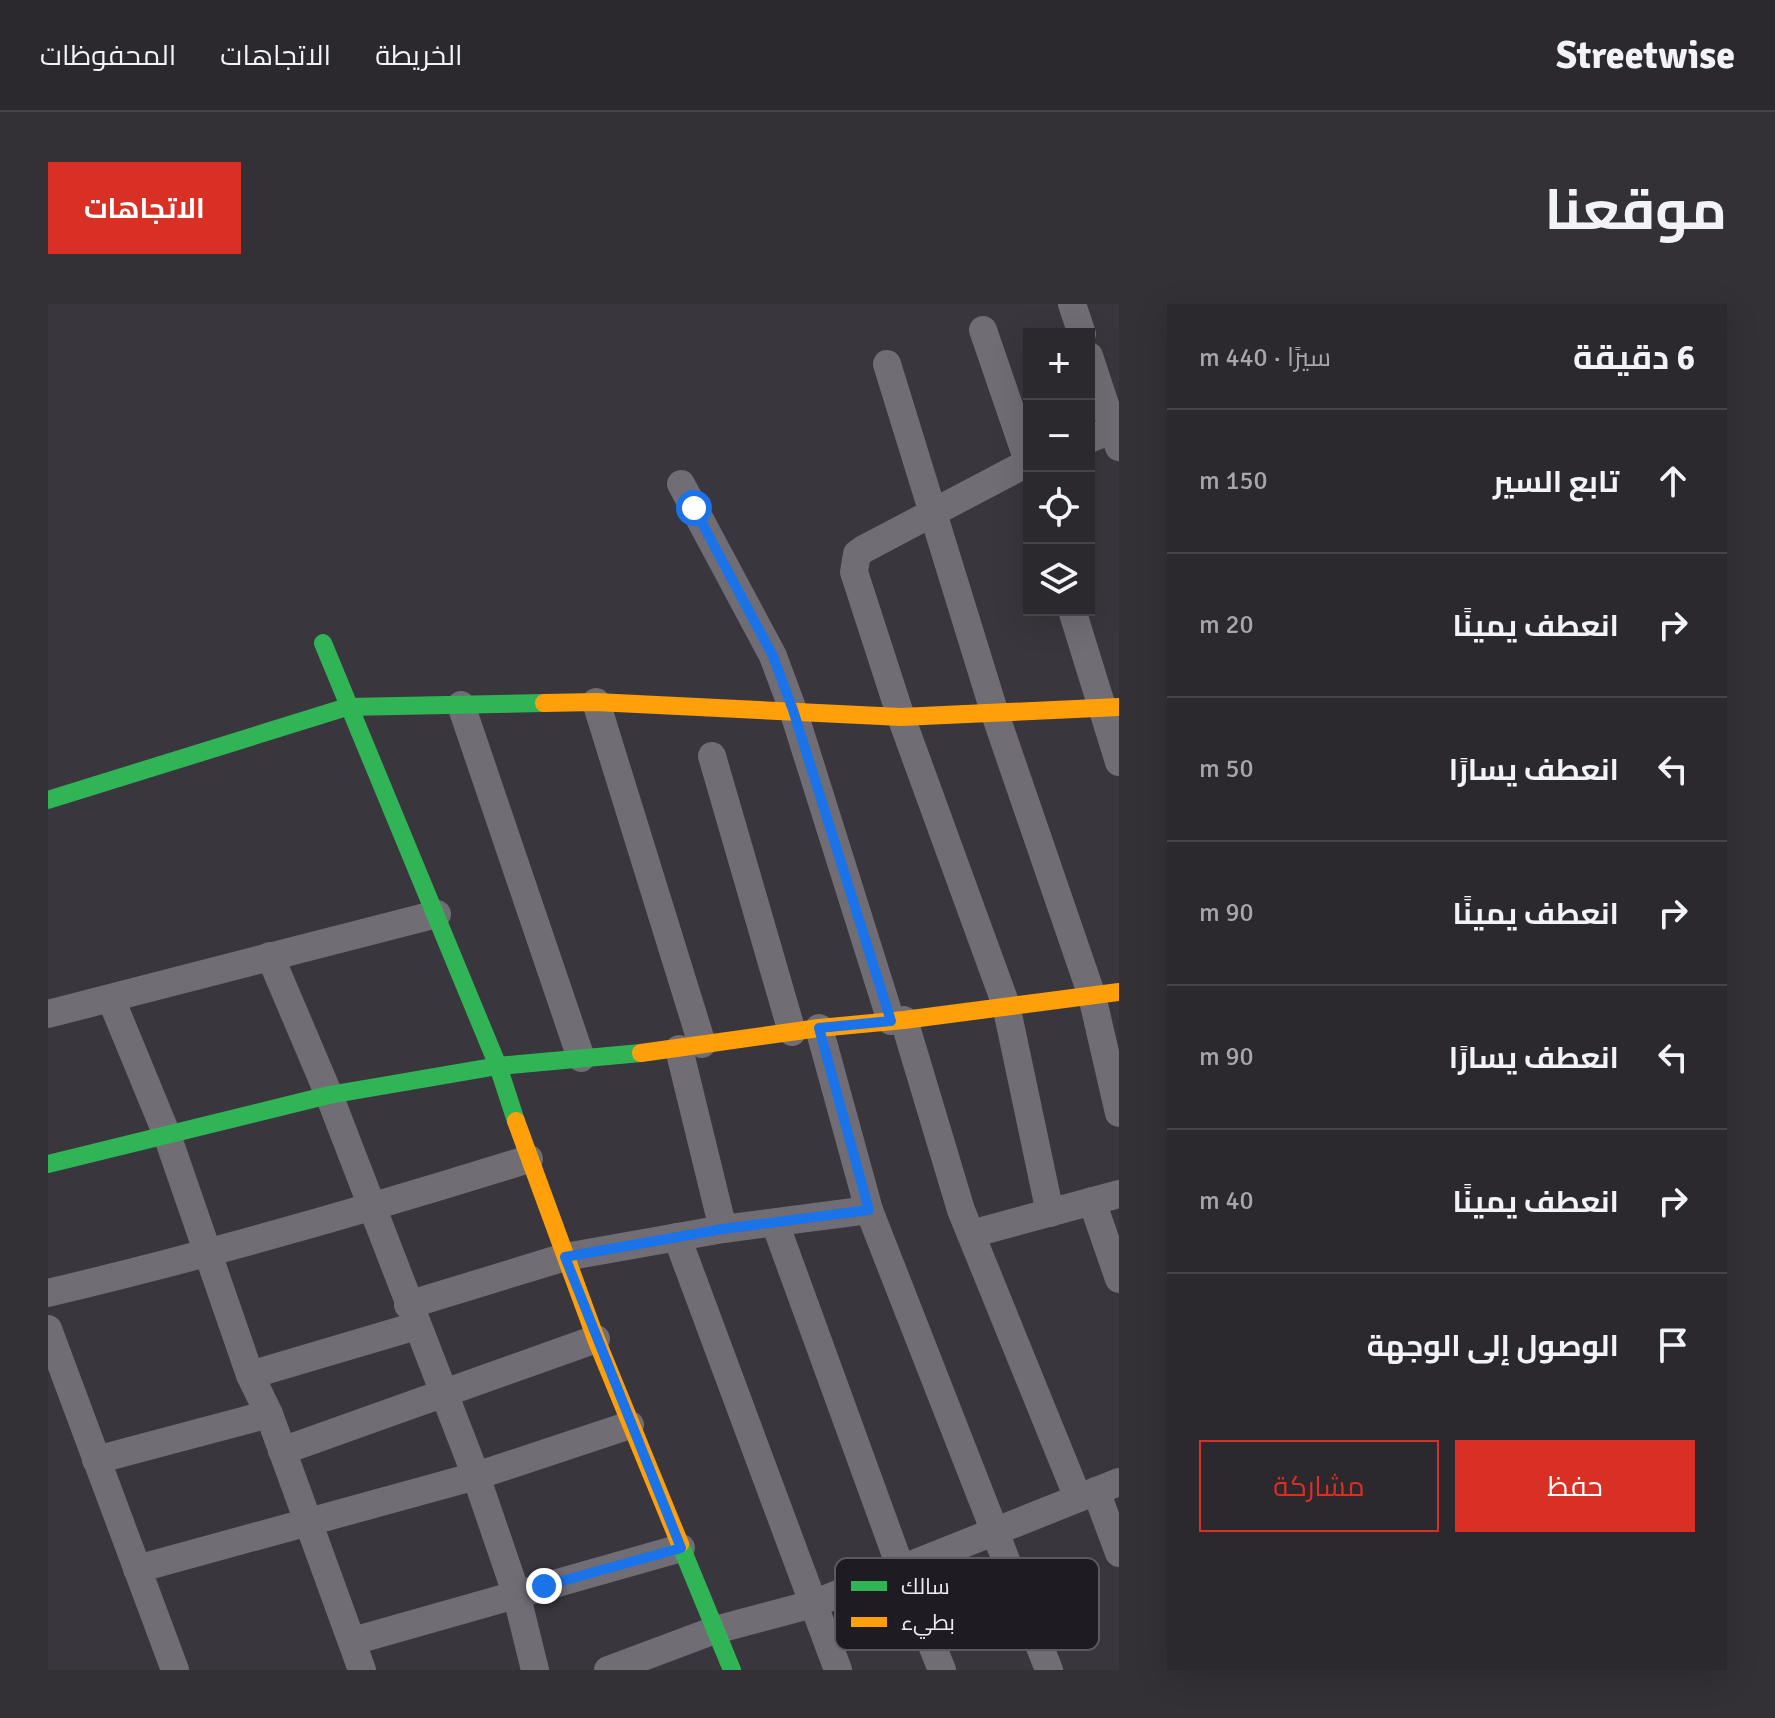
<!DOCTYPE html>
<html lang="ar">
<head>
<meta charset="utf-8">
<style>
	body { margin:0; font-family:Signika,Cairo,sans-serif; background:#333036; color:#f1f3f6; direction:rtl }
	.controls { position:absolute; right:24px; top:24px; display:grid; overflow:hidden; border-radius:0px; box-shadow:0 8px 32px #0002 }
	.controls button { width:72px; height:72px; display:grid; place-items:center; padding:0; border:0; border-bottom:2px solid #47444a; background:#2b282e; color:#f1f3f6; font:40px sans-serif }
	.stop { position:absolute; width:24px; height:24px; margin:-18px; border:6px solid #1a73e8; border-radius:50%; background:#fff }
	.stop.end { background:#1a73e8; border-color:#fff; box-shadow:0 2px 8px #0008 }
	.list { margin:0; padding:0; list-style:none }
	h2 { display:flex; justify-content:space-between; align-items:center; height:104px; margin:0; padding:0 32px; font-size:34px }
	h2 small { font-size:26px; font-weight:400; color:#a6a6aa }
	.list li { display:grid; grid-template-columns:52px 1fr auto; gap:24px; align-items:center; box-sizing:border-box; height:144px; padding:0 32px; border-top:2px solid #47444a }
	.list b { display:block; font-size:30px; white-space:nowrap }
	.list em { font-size:26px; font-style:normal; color:#a6a6aa }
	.actions { display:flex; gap:16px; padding:24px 32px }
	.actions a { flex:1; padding:18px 0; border:2px solid #d93025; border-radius:0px; text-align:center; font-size:28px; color:#d93025 }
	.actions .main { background:#d93025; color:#fff }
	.icon { flex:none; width:44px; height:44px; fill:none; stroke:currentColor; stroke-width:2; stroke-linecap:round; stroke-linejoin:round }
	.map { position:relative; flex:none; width:1071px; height:1366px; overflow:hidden; direction:ltr; border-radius:0px }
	header { display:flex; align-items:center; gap:48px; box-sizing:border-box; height:112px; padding:0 40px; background:#2b282e; border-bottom:2px solid #47444a }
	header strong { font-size:38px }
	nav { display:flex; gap:44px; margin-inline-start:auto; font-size:28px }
	.intro { display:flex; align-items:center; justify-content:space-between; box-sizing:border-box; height:192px; padding:0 48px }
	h1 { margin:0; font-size:56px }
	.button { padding:20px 36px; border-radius:0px; background:#d93025; color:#fff; font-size:28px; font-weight:700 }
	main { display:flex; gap:48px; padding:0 48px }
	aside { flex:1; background:#2b282e; border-radius:0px; box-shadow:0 8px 32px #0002 }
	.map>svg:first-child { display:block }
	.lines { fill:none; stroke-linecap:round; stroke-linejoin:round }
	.street { stroke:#706d75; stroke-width:28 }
	.fast { stroke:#30b455; stroke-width:18 }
	.slow { stroke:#ff9f0a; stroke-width:18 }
	.route { stroke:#1a73e8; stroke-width:10 }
	.key { fill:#1e1c22; stroke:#5c5a61; stroke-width:2 }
	.key-label { font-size:22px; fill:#eeebf3 }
</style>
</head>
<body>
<header>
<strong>Streetwise</strong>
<nav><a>الخريطة</a><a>الاتجاهات</a><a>المحفوظات</a></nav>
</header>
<div class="intro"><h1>موقعنا</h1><a class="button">الاتجاهات</a></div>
<main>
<aside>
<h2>6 دقيقة<small>سيرًا · 440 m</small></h2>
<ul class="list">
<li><svg class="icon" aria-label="ahead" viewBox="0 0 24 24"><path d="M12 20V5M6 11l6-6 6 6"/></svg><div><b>تابع السير</b></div><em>150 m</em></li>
<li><svg class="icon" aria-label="right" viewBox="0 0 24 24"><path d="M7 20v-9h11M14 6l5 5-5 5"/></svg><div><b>انعطف يمينًا</b></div><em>20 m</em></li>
<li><svg class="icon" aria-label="left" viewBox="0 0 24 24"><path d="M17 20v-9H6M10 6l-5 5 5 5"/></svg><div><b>انعطف يسارًا</b></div><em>50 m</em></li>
<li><svg class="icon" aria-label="right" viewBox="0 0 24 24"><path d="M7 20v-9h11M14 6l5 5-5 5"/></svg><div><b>انعطف يمينًا</b></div><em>90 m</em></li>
<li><svg class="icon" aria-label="left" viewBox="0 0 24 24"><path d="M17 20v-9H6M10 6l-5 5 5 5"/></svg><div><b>انعطف يسارًا</b></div><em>90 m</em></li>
<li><svg class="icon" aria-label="right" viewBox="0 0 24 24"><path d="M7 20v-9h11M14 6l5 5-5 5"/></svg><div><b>انعطف يمينًا</b></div><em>40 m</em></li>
<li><svg class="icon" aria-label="arrive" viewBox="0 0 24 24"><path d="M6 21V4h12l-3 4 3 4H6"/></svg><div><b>الوصول إلى الوجهة</b></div></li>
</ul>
<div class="actions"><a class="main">حفظ</a><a>مشاركة</a></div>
</aside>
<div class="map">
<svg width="1071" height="1366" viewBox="0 0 1071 1366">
	<rect width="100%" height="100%" fill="#39363d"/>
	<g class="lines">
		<!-- street -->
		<g class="street">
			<polyline points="1024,0 1034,30"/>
			<polyline points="935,26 981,160"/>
			<polyline points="1041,52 1071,143"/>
			<polyline points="839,60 947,410 1044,692 1071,809"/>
			<polyline points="1041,135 1071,123"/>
			<polyline points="981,158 816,245 809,250 806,268 853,413 958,701 1002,909"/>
			<polyline points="633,180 725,352 745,406 843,717"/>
			<polyline points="1024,306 1071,458"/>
			<polyline points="548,398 654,740"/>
			<polyline points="413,401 533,754"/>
			<polyline points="664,452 744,728"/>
			<polyline points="222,652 281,791 428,1172 468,1289 487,1366"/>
			<polyline points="63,695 119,831 202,1071 221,1110 314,1366"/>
			<polyline points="0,710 389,610"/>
			<polyline points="856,716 913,906 1030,1194"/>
			<polyline points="771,724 821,906 1001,1366"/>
			<polyline points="631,745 675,925"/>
			<polyline points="1044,897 1071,975"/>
			<polyline points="727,919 853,1265 894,1366"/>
			<polyline points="923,930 1071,890"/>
			<polyline points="629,933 790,1366"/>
			<path d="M 0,989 C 164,950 321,905 481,855"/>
			<polyline points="360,1001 517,953 675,925 821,906"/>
			<polyline points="0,1025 127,1366"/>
			<polyline points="202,1071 368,1022"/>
			<polyline points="234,1147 548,1035"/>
			<polyline points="48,1156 221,1110"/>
			<polyline points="1048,1187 1071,1249"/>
			<polyline points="89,1265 428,1172 582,1121"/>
			<polyline points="305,1337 633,1244"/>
			<polyline points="560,1366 667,1326 765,1300 1071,1178"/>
		</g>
		<!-- fast -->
		<g class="fast">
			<polyline points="275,339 450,762 468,817"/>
			<polyline points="0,496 299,403 496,399"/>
			<polyline points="0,860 281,791 450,762 593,749"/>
			<polyline points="632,1240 684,1366"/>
		</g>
		<!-- slow -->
		<g class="slow">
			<polyline points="496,399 548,398 853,413 1071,403"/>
			<polyline points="593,749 771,724 856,716 1071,688"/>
			<polyline points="468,817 548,1035 632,1240"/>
		</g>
	</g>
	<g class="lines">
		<!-- route -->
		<polyline class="route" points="496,1282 633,1244 517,953 675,925 821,906 771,724 843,717 745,406 725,352 646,204"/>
	</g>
	<!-- legend -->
	<rect x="787" y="1254" width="264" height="92" rx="12" class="key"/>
	<rect x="803" y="1277" width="36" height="10" fill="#30b455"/>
	<rect x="803" y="1313" width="36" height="10" fill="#ff9f0a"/>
	<g class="key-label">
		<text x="853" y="1290">سالك</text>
		<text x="853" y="1326">بطيء</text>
	</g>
</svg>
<div class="controls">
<button>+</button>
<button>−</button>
<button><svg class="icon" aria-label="locate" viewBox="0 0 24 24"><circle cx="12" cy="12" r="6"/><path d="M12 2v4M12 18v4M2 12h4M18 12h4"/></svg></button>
<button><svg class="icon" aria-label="layers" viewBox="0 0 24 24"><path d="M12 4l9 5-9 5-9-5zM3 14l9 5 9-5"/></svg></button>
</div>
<div class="stop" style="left:646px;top:204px"></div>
<div class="stop end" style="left:496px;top:1282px"></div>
</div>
</main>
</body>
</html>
